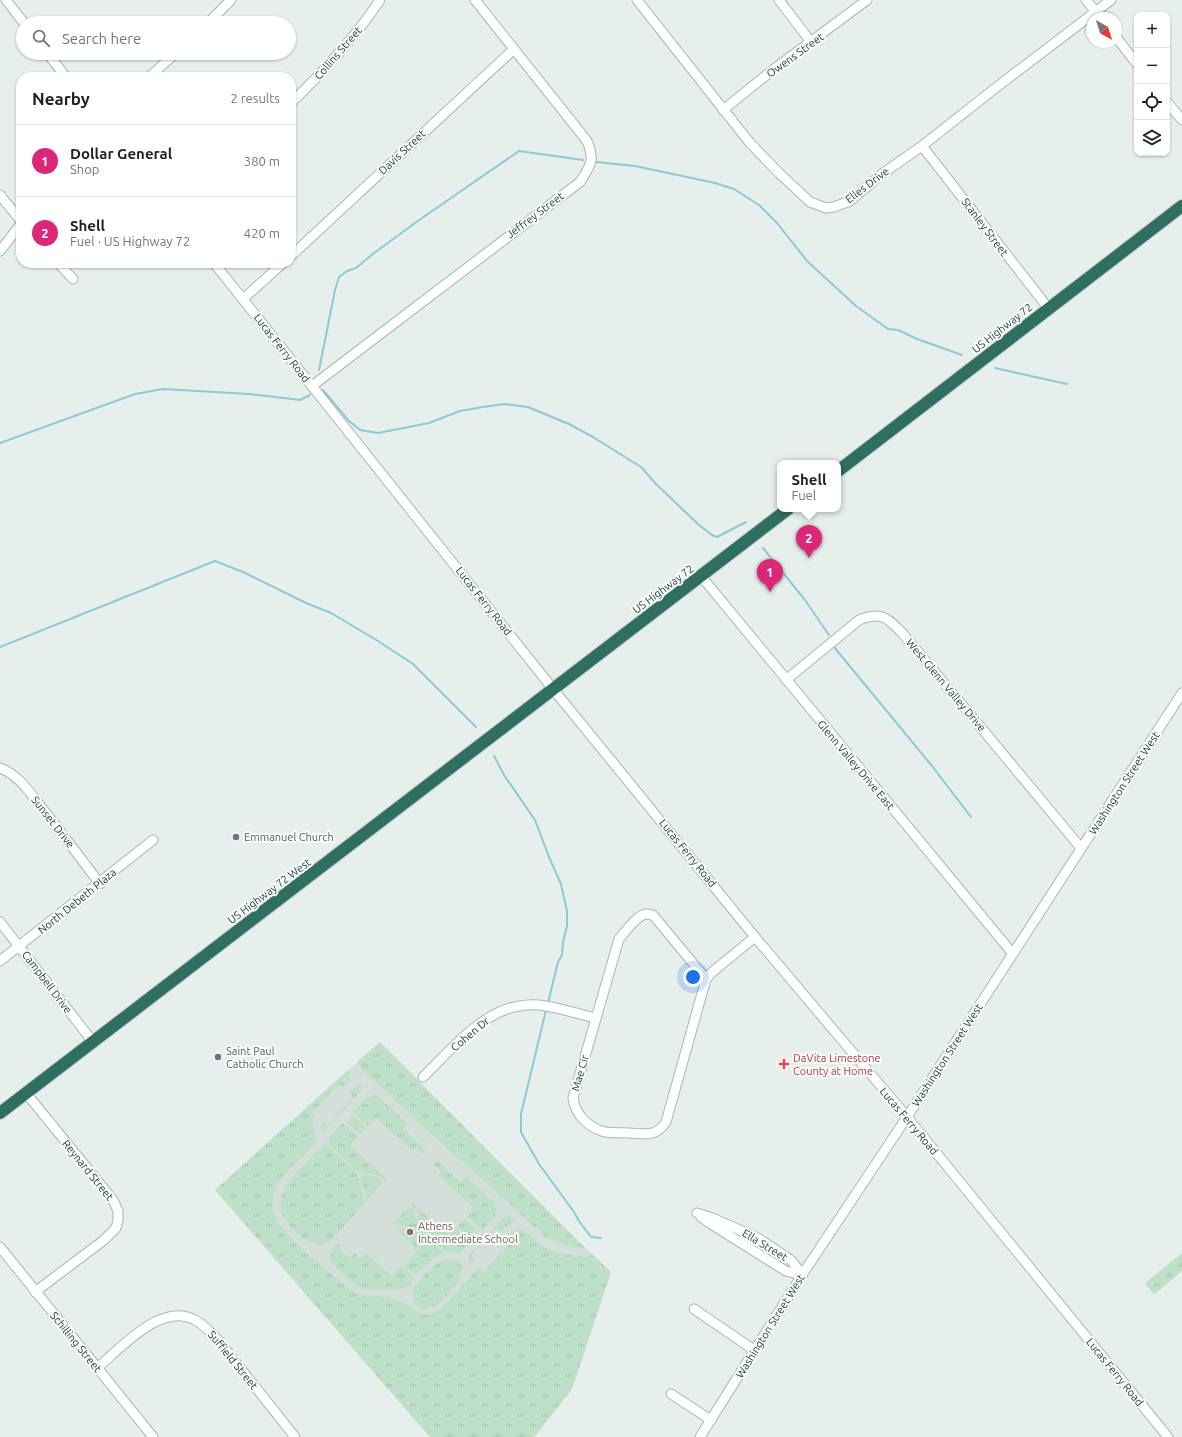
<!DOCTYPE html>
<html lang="en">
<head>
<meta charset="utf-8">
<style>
	body { margin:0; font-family:Ubuntu,sans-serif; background:#f2f2f2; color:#222 }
	.controls { position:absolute; right:12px; top:12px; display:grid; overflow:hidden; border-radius:8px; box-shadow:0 1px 3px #0004 }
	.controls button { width:36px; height:36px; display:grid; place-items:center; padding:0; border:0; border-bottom:1px solid #e0e0e0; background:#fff; color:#222; font:20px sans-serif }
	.compass { position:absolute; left:1086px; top:12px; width:36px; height:36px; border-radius:50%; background:#fff; box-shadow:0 1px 3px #0004; rotate:141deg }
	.you { position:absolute; left:693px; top:977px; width:14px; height:14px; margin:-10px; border:3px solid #fff; border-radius:50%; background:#1a73e8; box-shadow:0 0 0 6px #1a73e833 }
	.badge { display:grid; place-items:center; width:26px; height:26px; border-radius:50%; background:#db2777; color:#fff; font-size:13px; font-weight:700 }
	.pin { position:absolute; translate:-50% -33px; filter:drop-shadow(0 1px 2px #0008) }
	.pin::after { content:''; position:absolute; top:21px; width:14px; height:12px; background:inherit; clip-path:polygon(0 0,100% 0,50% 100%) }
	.popup { position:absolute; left:777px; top:460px; width:64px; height:52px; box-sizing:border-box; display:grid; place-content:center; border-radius:8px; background:#fff; filter:drop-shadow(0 1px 3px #0005); font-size:13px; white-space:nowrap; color:#767676 }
	.popup b { font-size:15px; color:#222 }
	.popup::after { content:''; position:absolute; left:50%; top:100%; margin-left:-8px; border:8px solid transparent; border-top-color:#fff }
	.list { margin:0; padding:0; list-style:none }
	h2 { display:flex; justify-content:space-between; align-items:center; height:52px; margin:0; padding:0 16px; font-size:17px }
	h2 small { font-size:13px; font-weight:400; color:#767676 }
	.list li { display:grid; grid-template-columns:26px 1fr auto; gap:12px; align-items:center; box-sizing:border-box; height:72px; padding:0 16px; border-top:1px solid #e0e0e0 }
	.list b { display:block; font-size:15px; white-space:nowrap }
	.list p { margin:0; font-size:13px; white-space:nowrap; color:#767676 }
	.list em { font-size:13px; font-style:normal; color:#767676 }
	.icon { flex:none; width:22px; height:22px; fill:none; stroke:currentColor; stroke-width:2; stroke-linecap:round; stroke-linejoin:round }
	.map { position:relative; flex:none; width:1182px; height:1437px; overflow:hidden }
	.search { position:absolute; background:#fff; box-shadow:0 1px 3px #0004; left:16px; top:16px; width:280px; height:44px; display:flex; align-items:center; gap:10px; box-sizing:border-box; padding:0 14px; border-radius:22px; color:#767676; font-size:15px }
	.panel { position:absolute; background:#fff; box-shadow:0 1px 3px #0004; left:16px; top:72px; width:280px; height:196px; border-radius:16px }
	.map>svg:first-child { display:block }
	.built { fill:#d4dfda }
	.grass { fill:url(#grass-tufts) }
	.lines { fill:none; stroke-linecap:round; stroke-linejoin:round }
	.stream { stroke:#8ec9d4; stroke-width:2 }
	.minor-casing { stroke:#a8b8b2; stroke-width:11 }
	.highway-casing { stroke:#c2cac8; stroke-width:14 }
	.minor { stroke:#fff; stroke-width:9 }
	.highway { stroke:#2f6f62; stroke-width:12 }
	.worship-dot { fill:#6b7280; stroke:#f7fbf9; stroke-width:1.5 }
	.health-dot { fill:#e0444e; stroke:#f7fbf9; stroke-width:1.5 }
	.education-dot { fill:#8d6e63; stroke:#f7fbf9; stroke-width:1.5 }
	.labels { text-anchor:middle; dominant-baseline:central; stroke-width:4; stroke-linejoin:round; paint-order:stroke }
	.street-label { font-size:11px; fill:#24423a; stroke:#f7fbf9 }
	.worship-label { font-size:11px; fill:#5b616d; stroke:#f7fbf9; text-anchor:start }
	.health-label { font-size:11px; fill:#be3a42; stroke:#f7fbf9; text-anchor:start }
	.education-label { font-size:11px; fill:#785e54; stroke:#f7fbf9; text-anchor:start }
</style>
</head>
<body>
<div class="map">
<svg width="1182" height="1437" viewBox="0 0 1182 1437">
	<defs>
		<pattern id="grass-tufts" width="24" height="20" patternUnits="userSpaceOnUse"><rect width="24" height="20" fill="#bfe0c8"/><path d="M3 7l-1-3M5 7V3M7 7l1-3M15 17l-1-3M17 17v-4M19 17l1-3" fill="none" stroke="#a4c1ad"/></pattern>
	</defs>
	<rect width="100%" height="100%" fill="#e6efeb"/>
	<!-- built -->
	<polygon class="built" points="380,1042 552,1216 611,1272 572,1389 534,1437 430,1437 216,1190"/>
	<!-- grass -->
	<g class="grass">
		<path d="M 380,1042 L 585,1248 C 568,1248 554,1243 540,1233 L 541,1232 L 540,1230 L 539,1231 L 507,1202 L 508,1200 L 506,1199 L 505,1200 L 472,1170 L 473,1168 L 471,1167 L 470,1169 L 415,1119 L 417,1117 L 415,1116 L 414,1117 L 368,1075 L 357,1062 Z"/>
		<path d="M 348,1070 C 351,1077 350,1081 344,1087 L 339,1084 L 312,1113 L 316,1117 L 312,1123 L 317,1139 C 305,1159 278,1172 273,1196 C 271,1204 273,1213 277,1220 C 284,1234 342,1287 357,1293 C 368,1298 381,1295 393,1299 C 398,1300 405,1303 409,1306 C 417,1311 421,1317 431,1314 C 442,1311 469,1278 479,1268 L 481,1268 L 484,1272 L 486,1271 L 486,1269 L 512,1242 L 508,1238 C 510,1233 516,1228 523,1230 C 528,1232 533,1238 537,1242 C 554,1254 573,1258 593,1255 L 611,1272 L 572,1389 L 534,1437 L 430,1437 L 215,1190 Z"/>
		<polygon points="358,1083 362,1086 360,1092 326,1130 321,1129 321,1126 324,1123 328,1126 353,1098 349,1093"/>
		<polygon points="373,1095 379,1097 407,1123 403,1129 425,1149 424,1155 416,1148 412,1151 376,1118 368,1126 353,1112 366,1098"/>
		<polygon points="353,1116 366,1128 360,1135 347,1123"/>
		<polygon points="342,1123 358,1137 350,1146 387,1179 385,1181 379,1175 358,1172 326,1142"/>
		<path d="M 325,1143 L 357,1173 L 364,1199 L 366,1201 L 332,1240 L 325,1245 C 310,1245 304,1240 293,1229 C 271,1207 281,1190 299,1170 C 307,1161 316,1152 325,1143 Z"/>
		<path d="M 438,1161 L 461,1182 L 465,1177 L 467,1177 L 495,1203 C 501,1215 489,1223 482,1230 L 467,1216 L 474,1208 L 438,1175 L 441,1171 L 433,1164 L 434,1162 Z"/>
		<polygon points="362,1174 377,1177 383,1182 368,1200 366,1198 360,1177"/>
		<polygon points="412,1203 449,1236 456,1228 472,1242 461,1252 447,1253 422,1230 416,1209 410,1204"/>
		<polygon points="409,1206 415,1211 419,1226 417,1228 395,1225 394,1223"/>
		<polygon points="509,1216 513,1219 514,1222 508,1225 502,1231 496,1228 471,1256 474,1261 471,1263 469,1262 468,1258 469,1256 503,1218"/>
		<polygon points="465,1219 478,1231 471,1238 458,1226"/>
		<polygon points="394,1226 420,1231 444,1253 436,1256 416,1275 405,1266 418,1250"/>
		<path d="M 335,1244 L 341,1245 L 339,1248 L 350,1258 L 355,1253 L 361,1258 L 366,1253 L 392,1276 L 401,1266 L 415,1278 C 412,1281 410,1285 406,1287 C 397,1292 367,1292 357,1286 C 348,1281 340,1271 332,1264 C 329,1256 331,1251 335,1244 Z"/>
		<polygon points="1182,1253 1182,1271 1155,1294 1153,1293 1145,1283"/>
		<path d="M 448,1259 L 458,1260 C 464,1267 462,1278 456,1285 C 447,1295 429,1321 415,1303 C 413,1300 411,1295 413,1291 C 415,1284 433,1266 439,1262 C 442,1260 444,1260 448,1259 Z"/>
	</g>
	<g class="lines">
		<!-- stream -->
		<g class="stream">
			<polyline points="596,162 635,166 715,183 734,189 759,205 777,223 807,261 856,306 888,329 898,330 917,339 962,355"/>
			<polyline points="995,368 1067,384"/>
			<polyline points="319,370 335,290 339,277 347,271 356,268 374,253 422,218 519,151 583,160"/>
			<polyline points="323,390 348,420 360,430 378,433 429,423 460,411 483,407 504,404 528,407 569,424 593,437 641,467 656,484 699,525 712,535 717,537 746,522"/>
			<polyline points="0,443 135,394 163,389 249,394 300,400 310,395"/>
			<polyline points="763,548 805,600 829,635"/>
			<polyline points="0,647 215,561 243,572 306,603 331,613 378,641 413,664 476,727"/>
			<polyline points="834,647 932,766 971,817"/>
			<polyline points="494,756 504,775 535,820 549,857 561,884 567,911 567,926 563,942 562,955 558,962 548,1003"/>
			<polyline points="546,1010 521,1114 521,1132 539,1164 574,1212 579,1221 591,1237 601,1238"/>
		</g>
		<!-- minor casing -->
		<g class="minor-casing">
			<g id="minor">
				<polyline points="6,0 24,23"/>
				<polyline points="637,0 750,143 779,173 810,202 826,208 834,207 850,201 882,174 922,146 998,86 1111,0"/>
				<polyline points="779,0 811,42"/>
				<polyline points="1086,0 1101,18"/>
				<polyline points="208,23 231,0"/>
				<polyline points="1116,37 1137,64"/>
				<polyline points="47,53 66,77"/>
				<polyline points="149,77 176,53"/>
				<polyline points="1167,102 1182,120"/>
				<path d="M 291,103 C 324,71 355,38 380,0"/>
				<polyline points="723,110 774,69 867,0"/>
				<polyline points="922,146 1049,309"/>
				<polyline points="0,195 21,221"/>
				<polyline points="0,251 21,224"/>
				<polyline points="291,256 514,49"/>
				<polyline points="58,263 73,279"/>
				<polyline points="214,263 553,689 755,937 907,1117 1168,1437"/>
				<polyline points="243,299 283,263"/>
				<path d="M 312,386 L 580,182 C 591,165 595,160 587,141 L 475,0"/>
				<polyline points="701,576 1013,954"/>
				<path d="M 786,680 L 859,620 C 881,610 889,619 904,635 L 1081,848"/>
				<path d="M 0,768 C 21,776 32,796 46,813 C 64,836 82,860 100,884"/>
				<polyline points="0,922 93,1042"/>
				<polyline points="0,961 153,840"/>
				<path d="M 706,979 L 653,915 C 651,915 649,914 646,914 C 637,915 625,932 619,939 L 573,1098 C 575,1113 586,1126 602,1131 C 610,1134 621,1132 630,1133 C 645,1134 656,1137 666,1122 L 706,979 L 711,973 L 755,937"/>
				<path d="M 423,1077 C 455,1046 490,1000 539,1005 C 558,1007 577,1014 596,1018"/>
				<polyline points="26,1093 109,1195 114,1202 118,1211 118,1220 116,1228 104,1240 35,1292"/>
				<polyline points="697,1213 712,1218 758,1238 792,1261 802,1275"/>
				<polyline points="701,1217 711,1224 786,1271 802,1275"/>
				<polyline points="0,1247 153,1437"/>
				<polyline points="694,1309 754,1350"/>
				<path d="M 97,1368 C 120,1349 160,1303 193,1319 C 203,1323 210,1332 218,1340 L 295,1437"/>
				<polyline points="671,1394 711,1420"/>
				<polyline points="700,1437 802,1275 907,1117 1182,693"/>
			</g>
		</g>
		<!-- highway casing -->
		<g class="highway-casing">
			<g id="highway">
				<polyline points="838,471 1182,206"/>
				<polyline points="0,1113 788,509"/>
			</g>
		</g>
		<!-- minor -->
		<use href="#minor" class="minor"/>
		<!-- highway -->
		<use href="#highway" class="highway"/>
	</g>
	<!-- markers -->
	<g class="worship-dot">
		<circle cx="236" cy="837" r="4"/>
		<circle cx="218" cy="1057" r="4"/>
	</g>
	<path class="health-dot" d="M782 1058h4v4h4v4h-4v4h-4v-4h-4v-4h4z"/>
	<circle class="education-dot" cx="410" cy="1232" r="4"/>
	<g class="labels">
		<!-- street labels -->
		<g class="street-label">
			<text transform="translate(338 53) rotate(-49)">Collins Street</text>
			<text transform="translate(795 55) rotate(-36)">Owens Street</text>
			<text transform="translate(402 152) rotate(-43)">Davis Street</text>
			<text transform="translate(867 185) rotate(-37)">Elles Drive</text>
			<text transform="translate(535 215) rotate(-37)">Jeffrey Street</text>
			<text transform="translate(985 227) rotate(53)">Stanley Street</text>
			<text transform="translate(1002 328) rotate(-38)">US Highway 72</text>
			<text transform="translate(282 348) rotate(52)">Lucas Ferry Road</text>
			<text transform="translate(663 589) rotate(-37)">US Highway 72</text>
			<text transform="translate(484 601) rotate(52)">Lucas Ferry Road</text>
			<text transform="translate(946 685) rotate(50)">West Glenn Valley Drive</text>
			<text transform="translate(856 765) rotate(50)">Glenn Valley Drive East</text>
			<text transform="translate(1124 783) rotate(-57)">Washington Street West</text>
			<text transform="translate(53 822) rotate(52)">Sunset Drive</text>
			<text transform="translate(688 853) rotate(51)">Lucas Ferry Road</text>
			<text transform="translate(269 891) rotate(-37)">US Highway 72 West</text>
			<text transform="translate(77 901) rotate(-39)">North Debeth Plaza</text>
			<text transform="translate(47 982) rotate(53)">Campbell Drive</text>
			<text transform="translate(470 1034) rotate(-40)">Cohen Dr</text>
			<text transform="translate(947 1055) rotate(-57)">Washington Street West</text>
			<text transform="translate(580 1073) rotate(-74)">Mae Cir</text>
			<text transform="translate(909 1121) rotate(50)">Lucas Ferry Road</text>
			<text transform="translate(88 1170) rotate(51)">Reynard Street</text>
			<text transform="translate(765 1245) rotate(31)">Ella Street</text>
			<text transform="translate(770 1326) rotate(-58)">Washington Street West</text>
			<text transform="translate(76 1342) rotate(51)">Schilling Street</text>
			<text transform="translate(233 1360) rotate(51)">Suffield Street</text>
			<text transform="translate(1115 1372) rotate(51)">Lucas Ferry Road</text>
		</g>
		<!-- worship labels -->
		<g class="worship-label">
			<text x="244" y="837">Emmanuel Church</text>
			<text x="226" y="1051">Saint Paul<tspan x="226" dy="13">Catholic Church</tspan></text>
		</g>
		<!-- health labels -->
		<g class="health-label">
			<text x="793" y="1058">DaVita Limestone<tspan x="793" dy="13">County at Home</tspan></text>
		</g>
		<!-- education labels -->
		<g class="education-label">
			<text x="418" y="1226">Athens<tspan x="418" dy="13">Intermediate School</tspan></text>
		</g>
	</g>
</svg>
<div class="controls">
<button>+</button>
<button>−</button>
<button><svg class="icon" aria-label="locate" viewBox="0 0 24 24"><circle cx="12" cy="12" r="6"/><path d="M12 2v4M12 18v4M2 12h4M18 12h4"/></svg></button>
<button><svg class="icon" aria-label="layers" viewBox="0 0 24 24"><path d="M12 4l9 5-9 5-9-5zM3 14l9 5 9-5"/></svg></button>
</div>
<svg class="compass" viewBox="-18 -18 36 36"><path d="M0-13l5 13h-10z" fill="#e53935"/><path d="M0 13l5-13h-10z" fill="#767676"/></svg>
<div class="you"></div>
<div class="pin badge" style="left:770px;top:592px">1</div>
<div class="pin badge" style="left:809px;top:558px">2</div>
<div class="popup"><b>Shell</b>Fuel</div>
<div class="search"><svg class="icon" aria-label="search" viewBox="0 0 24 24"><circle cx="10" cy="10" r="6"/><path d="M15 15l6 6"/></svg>Search here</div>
<section class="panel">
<h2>Nearby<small>2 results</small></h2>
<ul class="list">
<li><span class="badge">1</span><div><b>Dollar General</b><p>Shop</p></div><em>380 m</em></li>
<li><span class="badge">2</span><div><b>Shell</b><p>Fuel · US Highway 72</p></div><em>420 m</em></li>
</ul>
</section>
</div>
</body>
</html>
